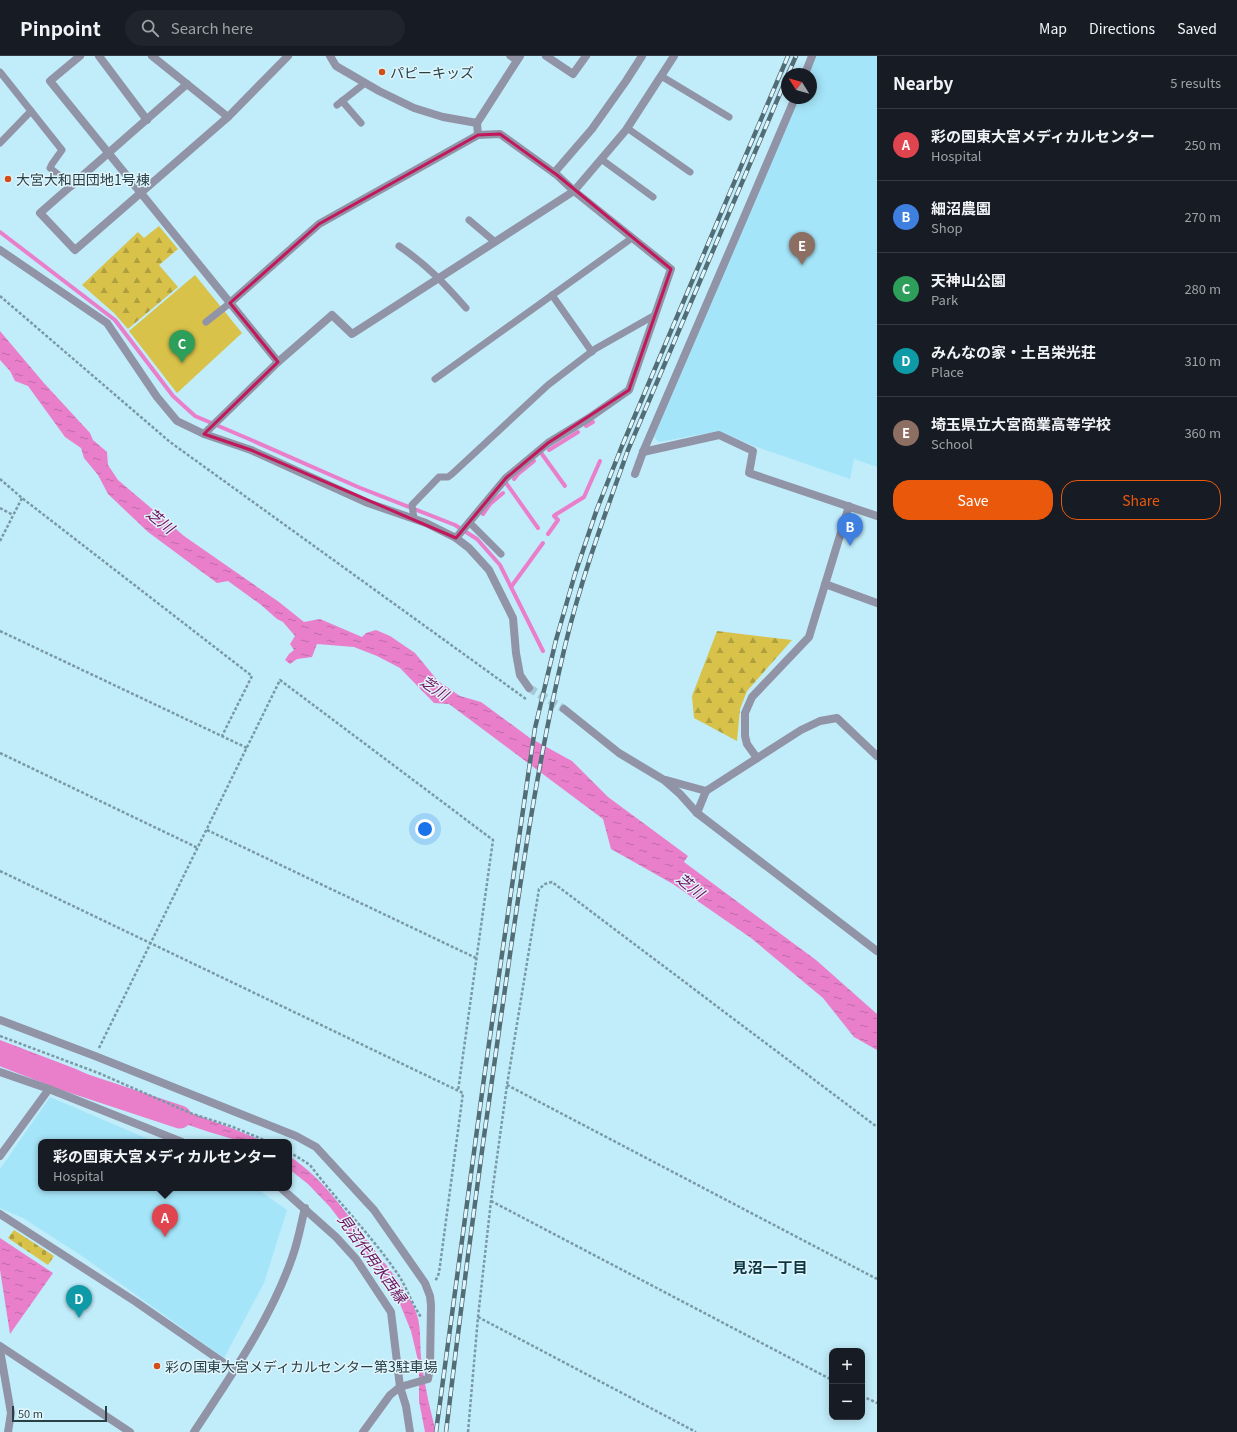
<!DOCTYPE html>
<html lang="en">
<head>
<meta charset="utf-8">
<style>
	body { margin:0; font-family:Georgia,"Noto Sans JP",serif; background:#20242c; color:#f1f3f6 }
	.controls { position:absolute; right:12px; bottom:12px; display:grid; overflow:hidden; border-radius:8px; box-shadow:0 2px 10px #0003 }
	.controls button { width:36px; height:36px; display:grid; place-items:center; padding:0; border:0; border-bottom:1px solid #363941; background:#171b24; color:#f1f3f6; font:20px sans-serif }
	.compass { position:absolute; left:781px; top:12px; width:36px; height:36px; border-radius:50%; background:#171b24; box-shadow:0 2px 10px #0003; rotate:307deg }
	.scale { position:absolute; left:12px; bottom:10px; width:95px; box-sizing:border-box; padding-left:4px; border:2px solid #2a4047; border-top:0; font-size:11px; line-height:14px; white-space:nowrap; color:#2a4047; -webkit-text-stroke:3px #e0f5fc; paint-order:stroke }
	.you { position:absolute; left:425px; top:773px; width:14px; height:14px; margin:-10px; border:3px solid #fff; border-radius:50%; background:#1a73e8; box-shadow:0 0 0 6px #1a73e833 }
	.badge { display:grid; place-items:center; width:26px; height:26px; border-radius:50%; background:#ea580c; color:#fff; font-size:13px; font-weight:700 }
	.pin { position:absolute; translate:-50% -33px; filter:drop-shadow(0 1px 2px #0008) }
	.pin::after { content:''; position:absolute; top:21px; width:14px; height:12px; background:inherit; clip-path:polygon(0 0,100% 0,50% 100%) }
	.popup { position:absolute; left:38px; top:1083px; width:254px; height:52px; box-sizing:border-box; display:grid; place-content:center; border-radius:8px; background:#171b24; filter:drop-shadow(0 1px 3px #0005); font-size:13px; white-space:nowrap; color:#9ea1a6 }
	.popup b { font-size:15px; color:#f1f3f6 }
	.popup::after { content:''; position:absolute; left:50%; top:100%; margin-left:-8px; border:8px solid transparent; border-top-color:#171b24 }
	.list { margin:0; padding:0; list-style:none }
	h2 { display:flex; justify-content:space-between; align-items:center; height:52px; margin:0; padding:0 16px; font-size:17px }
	h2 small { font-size:13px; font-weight:400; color:#9ea1a6 }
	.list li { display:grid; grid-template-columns:26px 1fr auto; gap:12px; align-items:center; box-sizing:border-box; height:72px; padding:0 16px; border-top:1px solid #363941 }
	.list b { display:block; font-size:15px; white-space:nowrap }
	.list p { margin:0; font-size:13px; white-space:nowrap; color:#9ea1a6 }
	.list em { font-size:13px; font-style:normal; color:#9ea1a6 }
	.actions { display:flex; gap:8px; padding:12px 16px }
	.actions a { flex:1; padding:9px 0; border:1px solid #ea580c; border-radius:16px; text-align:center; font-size:14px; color:#ea580c }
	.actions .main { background:#ea580c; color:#fff }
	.icon { flex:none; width:22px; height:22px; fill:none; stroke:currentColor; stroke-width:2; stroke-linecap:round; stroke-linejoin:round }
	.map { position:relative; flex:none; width:877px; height:1376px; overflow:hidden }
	header { display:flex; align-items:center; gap:24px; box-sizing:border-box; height:56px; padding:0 20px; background:#171b24; border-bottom:1px solid #363941 }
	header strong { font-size:19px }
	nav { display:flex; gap:22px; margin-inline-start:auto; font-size:14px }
	.search { width:280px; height:36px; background:#20242c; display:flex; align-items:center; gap:10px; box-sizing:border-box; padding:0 14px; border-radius:22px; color:#9ea1a6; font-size:15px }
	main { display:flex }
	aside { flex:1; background:#171b24 }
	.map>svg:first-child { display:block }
	.built { fill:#a5e5f9 }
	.green { fill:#d8c24a }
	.forest { fill:url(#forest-firs) }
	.cemetery { fill:url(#cemetery-stones) }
	.water { fill:url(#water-ripples) }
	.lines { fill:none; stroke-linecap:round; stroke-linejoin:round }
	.stream { stroke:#e97fcb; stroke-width:4 }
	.river { stroke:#e97fcb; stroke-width:23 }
	.minor-tunnel { stroke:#a3cad6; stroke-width:8; stroke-dasharray:8 4; stroke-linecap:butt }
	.path { stroke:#799aa5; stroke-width:2.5; stroke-dasharray:3 2; stroke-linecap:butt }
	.service { stroke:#9193a6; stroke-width:7 }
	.minor { stroke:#9193a6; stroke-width:8 }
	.tertiary { stroke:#9193a6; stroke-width:8 }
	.rail-casing { stroke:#526d76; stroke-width:4.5 }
	.rail { stroke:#e0f5fc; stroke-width:3; stroke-dasharray:9; stroke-linecap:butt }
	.marked { fill:none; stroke:#c2185b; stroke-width:3; stroke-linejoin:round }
	.poi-dot { fill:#d34d17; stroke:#e0f5fc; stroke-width:1.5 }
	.labels { text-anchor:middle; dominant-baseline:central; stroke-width:3; stroke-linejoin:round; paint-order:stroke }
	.poi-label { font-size:14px; fill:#2a4047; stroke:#e0f5fc; text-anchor:start }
	.water-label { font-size:15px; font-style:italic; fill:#6e0d5a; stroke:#e0f5fc }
	.neighbourhood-label { font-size:15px; font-weight:bold; fill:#0b3540; stroke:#e0f5fc }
</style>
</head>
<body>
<header>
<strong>Pinpoint</strong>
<div class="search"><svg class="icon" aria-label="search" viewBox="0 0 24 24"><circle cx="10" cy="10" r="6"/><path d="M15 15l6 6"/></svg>Search here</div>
<nav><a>Map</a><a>Directions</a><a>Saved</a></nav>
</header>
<main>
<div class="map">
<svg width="877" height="1376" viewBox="0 0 877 1376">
	<defs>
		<pattern id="forest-firs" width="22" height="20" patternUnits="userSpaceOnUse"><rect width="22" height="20" fill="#d8c24a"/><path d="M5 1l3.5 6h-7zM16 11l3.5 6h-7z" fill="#af9f3f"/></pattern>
		<pattern id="cemetery-stones" width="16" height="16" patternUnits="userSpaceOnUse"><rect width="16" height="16" fill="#d8c24a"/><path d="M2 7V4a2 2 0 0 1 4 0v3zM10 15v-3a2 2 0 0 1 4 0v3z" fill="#af9f3f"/></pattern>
		<pattern id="water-ripples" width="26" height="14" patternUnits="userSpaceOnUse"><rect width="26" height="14" fill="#e97fcb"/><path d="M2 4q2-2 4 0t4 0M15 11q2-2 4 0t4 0" fill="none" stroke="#bd69a7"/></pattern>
	</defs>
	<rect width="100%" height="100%" fill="#c1ecfa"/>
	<!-- built -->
	<g class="built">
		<polygon points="815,0 877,0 877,411 854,403 850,423 754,390 719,375 659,386 653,380 797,42 811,42 811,18 807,18"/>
		<polygon points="50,1041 155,1086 41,1086 41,1132 256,1132 287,1154 264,1227 224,1302 82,1200 23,1162 0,1152 0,1113"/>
	</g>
	<!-- green -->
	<polygon class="green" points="195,219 242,277 177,337 129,275"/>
	<!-- forest -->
	<g class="forest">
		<polygon points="159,170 178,193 159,209 178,231 128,273 114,257 82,229 138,176 144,182"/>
		<polygon points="717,575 792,584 747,635 740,653 737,685 694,662 692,640"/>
	</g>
	<!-- cemetery -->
	<polygon class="cemetery" points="14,1174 54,1200 48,1209 8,1182"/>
	<!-- water -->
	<g class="water">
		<polygon points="0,275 43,326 90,377 93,384 107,396 108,409 118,424 184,480 279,546 304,566 320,563 362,581 366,577 376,574 390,580 415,597 438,625 460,640 481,646 530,682 572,705 608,741 688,800 684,806 816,904 877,958 877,994 854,981 823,942 751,882 673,828 611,793 603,763 449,648 434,647 400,612 377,600 354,591 317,588 312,601 297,603 290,608 285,604 289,598 294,594 290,588 295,580 283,566 277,563 260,548 228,525 217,527 148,476 108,438 98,419 84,402 81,392 65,381 28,330 15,325 10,315 0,304"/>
		<polygon points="0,984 76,1013 89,1019 234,1073 265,1086 243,1086 209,1076 162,1060 150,1051 141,1049 139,1045 93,1030 85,1025 62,1019 63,1016 51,1014 29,1005 0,995"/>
		<path d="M 289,1100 C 325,1123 350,1163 376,1196 C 389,1213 411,1239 417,1259 C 422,1275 419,1292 422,1308 C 425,1331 430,1354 436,1376 L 425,1376 L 419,1345 L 419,1309 L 411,1275 L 400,1248 L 365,1197 L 330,1151 L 308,1128 L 289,1113 Z"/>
		<polygon points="0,1182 53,1217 10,1278 0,1214"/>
	</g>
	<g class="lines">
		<!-- stream -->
		<g class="stream">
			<polyline points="0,176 115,264 173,340 195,360 249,383 358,431 455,469 477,483 500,509 543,595"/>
			<polyline points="586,370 593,366"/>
			<polyline points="539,394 565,430"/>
			<polyline points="549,394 578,376"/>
			<polyline points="514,423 518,418 534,405"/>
			<polyline points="504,424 538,472"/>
			<polyline points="483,458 490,448 503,437"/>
			<polyline points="548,478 558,464 554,460 555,459 584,441 600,405"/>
			<polyline points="511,531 543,487"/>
		</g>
		<!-- river -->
		<polyline class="river" points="0,998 62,1022 180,1061"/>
		<!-- minor-tunnel -->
		<polyline class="minor-tunnel" points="529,632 564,653"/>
		<!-- path -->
		<g class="path">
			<polyline points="0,240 170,386 526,643"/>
			<polyline points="0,423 22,442 252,620 222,680"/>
			<polyline points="0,452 13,459"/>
			<polyline points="0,485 22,442"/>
			<polyline points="0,575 247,692"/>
			<polyline points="0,697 198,792"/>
			<polyline points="207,774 476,902"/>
			<polyline points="0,815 463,1037 439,1217 435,1226"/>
			<polyline points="0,980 101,1018 190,1057 233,1071 269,1086"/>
			<polyline points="99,992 280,624 493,784 458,1035"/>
			<polyline points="507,1029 877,1223"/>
			<path d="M 289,1096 L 304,1105 L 310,1109 C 338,1146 371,1179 397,1217 C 407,1231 411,1247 421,1261"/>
			<polyline points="491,1145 832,1324"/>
			<polyline points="478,1261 696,1376"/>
			<polyline points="862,1340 877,1347"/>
			<polyline points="468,1376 478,1261 491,1145 507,1029 539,833 545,828 552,826 877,1071"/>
		</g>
		<!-- service -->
		<g class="service">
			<polyline points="510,0 517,5"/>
			<polyline points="0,16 62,94 52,108 50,112 72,130"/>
			<polyline points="661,20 729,61"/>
			<polyline points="342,45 361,67"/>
			<polyline points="337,49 365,27"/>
			<polyline points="627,72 690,116"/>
			<polyline points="0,87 31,55"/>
			<polyline points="601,103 653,141"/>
			<polyline points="469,164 495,186"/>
			<path d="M 399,190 C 427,209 444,227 466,252"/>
			<polyline points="552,239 592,296"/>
			<polyline points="206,266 230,247"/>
			<polyline points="435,323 632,182"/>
			<polyline points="414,463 412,449 439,421 448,421 452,418 548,329 595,293 655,259"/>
			<polyline points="469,466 501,498"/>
		</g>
		<!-- minor -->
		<g class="minor">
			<polyline points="80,0 50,25 278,306"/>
			<polyline points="99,0 147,64"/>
			<polyline points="152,0 228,61"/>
			<polyline points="330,0 336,10 379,35 414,52 443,61 477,67"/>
			<polyline points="546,0 573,18 586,0"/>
			<polyline points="805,18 812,0"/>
			<polyline points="187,28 40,157 75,194 228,61 288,0"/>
			<polyline points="478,79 477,67 520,0"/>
			<polyline points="554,117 592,73 626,25 642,0"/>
			<polyline points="0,194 107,267 157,341 177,365 204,378 251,394 368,447 426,467 456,482 469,492 489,514 513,562 516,597 520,619 529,632"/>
			<polyline points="204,378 278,306 332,259 352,278 574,135 557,119 500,78 478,79 319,168 230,247"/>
			<polyline points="643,396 719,379 753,395 749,417 877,460"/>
			<polyline points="635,418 643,396 745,159 795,42"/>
			<polyline points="456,482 506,422 548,387 589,362 629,334 671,213 574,135 626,74 674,0"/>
			<polyline points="825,528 877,547"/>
			<polyline points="564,653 619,697 664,724 680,738 697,757 877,895"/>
			<polyline points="757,702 747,688 745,680 745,657 752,641 809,581 849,450"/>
			<polyline points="666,724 706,735 801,674 820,665 837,662 877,700"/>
			<polyline points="697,757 706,735"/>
			<polyline points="0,964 95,1000 296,1080 316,1091 374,1154 425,1227 430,1240 431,1249 430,1312 428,1323 400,1331 390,1339 363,1376"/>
			<polyline points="0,1016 49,1033 0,1100"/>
			<polyline points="49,1033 182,1086"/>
			<polyline points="281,1132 336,1181 356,1203 391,1256 400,1331 406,1350 410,1376"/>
			<polyline points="0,1158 136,1246 234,1314"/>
			<polyline points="0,1290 130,1376"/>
			<polyline points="0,1294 11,1357 8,1376"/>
		</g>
		<!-- tertiary -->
		<path class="tertiary" d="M 194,1376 C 230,1321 270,1265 292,1202 C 298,1186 301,1168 305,1152"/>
		<!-- rail casing -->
		<g class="rail-casing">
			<g id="rail">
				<polyline points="788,18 796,0"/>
				<polyline points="436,1376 485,1015 535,672 556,584 575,518 597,453 622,390 788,0"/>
				<path d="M 446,1376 C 463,1233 482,1090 503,947 C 520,828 537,707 565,590 C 581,523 605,458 628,394 L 787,21"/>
			</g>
		</g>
		<!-- rail -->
		<use href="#rail" class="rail"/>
	</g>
	<!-- marked area -->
	<path class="marked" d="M 500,78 L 557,119 L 671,213 L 629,334 L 548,387 L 506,422 L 456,482 L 251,394 L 204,378 L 278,306 L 230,247 L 319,168 L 478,79 Z"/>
	<!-- markers -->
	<g class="poi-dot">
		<circle cx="382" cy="16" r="4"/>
		<circle cx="8" cy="123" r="4"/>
		<circle cx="157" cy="1310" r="4"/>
	</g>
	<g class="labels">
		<!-- poi labels -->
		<g class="poi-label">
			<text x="390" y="16">パピーキッズ</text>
			<text x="16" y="123">大宮大和田団地1号棟</text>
			<text x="165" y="1310">彩の国東大宮メディカルセンター第3駐車場</text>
		</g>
		<!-- water labels -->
		<g class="water-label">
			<text transform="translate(161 464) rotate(39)">芝川</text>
			<text transform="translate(435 631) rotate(34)">芝川</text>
			<text transform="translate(691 829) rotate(39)">芝川</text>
			<text transform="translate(373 1202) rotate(54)">見沼代用水西縁</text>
		</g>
		<!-- neighbourhood labels -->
		<g class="neighbourhood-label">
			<text x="770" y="1210">見沼一丁目</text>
		</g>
	</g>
</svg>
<div class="controls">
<button>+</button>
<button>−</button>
</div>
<svg class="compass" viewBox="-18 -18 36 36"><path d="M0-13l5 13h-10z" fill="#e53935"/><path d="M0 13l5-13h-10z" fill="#9ea1a6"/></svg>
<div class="scale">50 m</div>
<div class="you"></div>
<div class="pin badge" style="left:165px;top:1181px;background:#e0444e">A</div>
<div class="popup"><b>彩の国東大宮メディカルセンター</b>Hospital</div>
<div class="pin badge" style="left:850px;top:490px;background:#3f7fe0">B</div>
<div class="pin badge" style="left:182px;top:307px;background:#2e9e5b">C</div>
<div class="pin badge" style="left:79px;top:1262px;background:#0f9aa8">D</div>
<div class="pin badge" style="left:802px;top:209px;background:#8d6e63">E</div>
</div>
<aside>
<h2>Nearby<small>5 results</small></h2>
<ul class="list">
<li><span class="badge" style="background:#e0444e">A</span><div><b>彩の国東大宮メディカルセンター</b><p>Hospital</p></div><em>250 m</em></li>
<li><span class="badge" style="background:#3f7fe0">B</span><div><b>細沼農園</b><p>Shop</p></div><em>270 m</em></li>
<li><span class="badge" style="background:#2e9e5b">C</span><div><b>天神山公園</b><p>Park</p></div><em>280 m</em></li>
<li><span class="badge" style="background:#0f9aa8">D</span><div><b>みんなの家・土呂栄光荘</b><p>Place</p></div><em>310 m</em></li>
<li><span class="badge" style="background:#8d6e63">E</span><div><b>埼玉県立大宮商業高等学校</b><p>School</p></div><em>360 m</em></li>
</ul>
<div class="actions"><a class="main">Save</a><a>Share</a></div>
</aside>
</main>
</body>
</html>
